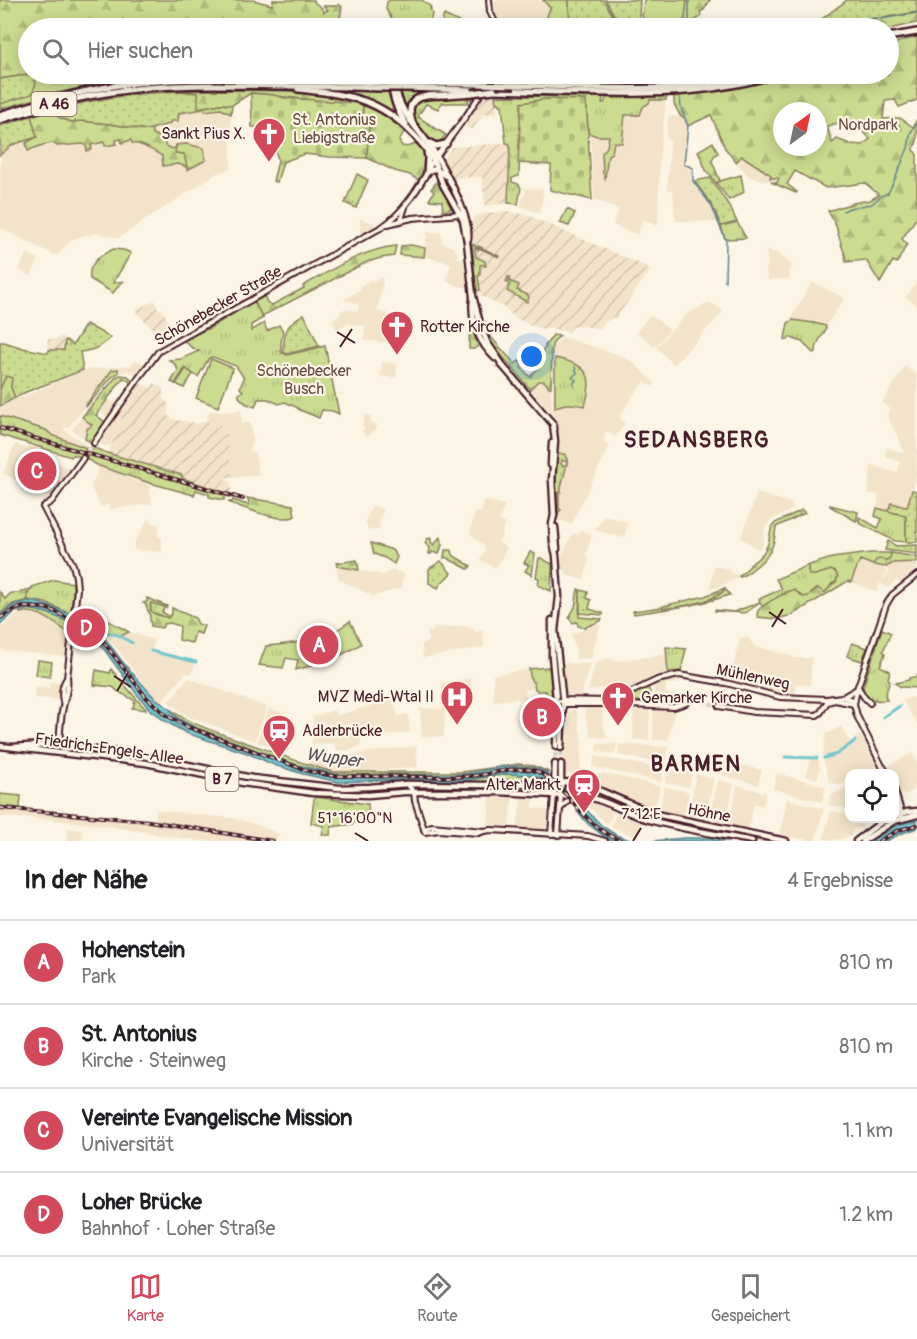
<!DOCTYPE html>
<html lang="de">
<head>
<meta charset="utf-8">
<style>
	body { margin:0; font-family:Pangolin,sans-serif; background:#f6f6f6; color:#202124 }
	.controls { position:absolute; right:18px; bottom:18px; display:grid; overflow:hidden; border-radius:12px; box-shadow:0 3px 15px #0003 }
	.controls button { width:54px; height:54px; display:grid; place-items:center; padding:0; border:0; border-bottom:2px solid #e0e0e0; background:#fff; color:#202124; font:30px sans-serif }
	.compass { position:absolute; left:773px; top:102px; width:54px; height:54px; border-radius:50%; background:#fff; box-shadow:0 3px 15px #0003; rotate:33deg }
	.you { position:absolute; left:532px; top:357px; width:21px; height:21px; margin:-15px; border:4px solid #fff; border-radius:50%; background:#1a73e8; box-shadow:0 0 0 9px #1a73e833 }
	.badge { display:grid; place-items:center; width:39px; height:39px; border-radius:50%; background:#d1495b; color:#fff; font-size:20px; font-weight:700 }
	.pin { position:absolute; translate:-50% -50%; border:3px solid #fff; box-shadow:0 2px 6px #0006 }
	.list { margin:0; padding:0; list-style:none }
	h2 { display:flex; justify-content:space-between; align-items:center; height:78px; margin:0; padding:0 24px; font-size:26px }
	h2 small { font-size:20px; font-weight:400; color:#757577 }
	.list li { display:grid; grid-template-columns:39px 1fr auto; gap:18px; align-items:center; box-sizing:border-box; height:84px; padding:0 24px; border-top:2px solid #e0e0e0 }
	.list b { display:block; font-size:22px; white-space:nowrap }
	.list p { margin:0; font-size:20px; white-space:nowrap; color:#757577 }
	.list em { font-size:20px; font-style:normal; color:#757577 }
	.icon { flex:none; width:33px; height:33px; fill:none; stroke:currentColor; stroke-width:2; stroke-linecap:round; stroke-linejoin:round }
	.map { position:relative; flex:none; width:917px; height:841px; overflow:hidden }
	.search { position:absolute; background:#fff; box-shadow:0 3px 15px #0003; left:18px; right:18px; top:18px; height:66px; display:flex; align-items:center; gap:15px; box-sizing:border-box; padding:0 21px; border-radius:33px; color:#757577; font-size:22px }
	.sheet { height:414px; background:#fff }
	nav { display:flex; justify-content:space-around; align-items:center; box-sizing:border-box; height:84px; border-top:2px solid #e0e0e0; background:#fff; font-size:16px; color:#757577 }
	nav a { display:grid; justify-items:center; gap:3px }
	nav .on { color:#d1495b }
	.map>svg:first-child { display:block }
	.built { fill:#f3e3cb }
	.industrial { fill:url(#industrial-furrows) }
	.grass { fill:url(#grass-tufts); stroke:#8a7e5e; stroke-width:1.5 }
	.forest { fill:url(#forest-firs); stroke:#8a7e5e; stroke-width:1.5; fill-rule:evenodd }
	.cemetery { fill:url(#cemetery-stones); stroke:#8a7e5e; stroke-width:1.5 }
	.garden { fill:url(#garden-dots); stroke:#8a7e5e; stroke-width:1.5 }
	.pitch { fill:#cbdc90; stroke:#8a7e5e; stroke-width:1.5 }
	.water { fill:url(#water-waves); stroke:#64848d; stroke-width:1.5 }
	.pier { fill:#fcf5e5 }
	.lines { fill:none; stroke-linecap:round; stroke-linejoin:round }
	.stream { stroke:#64848d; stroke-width:1.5 }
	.canal { stroke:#76c7cf; stroke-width:3 }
	.secondary-tunnel { stroke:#d8cac0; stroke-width:4; stroke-dasharray:4 2; stroke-linecap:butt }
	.primary-tunnel { stroke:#d8cac0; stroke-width:4.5; stroke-dasharray:4.5 2; stroke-linecap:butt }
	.secondary-casing { stroke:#4a1f2b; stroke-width:8 }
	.primary-casing { stroke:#4a1f2b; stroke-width:9 }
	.highway-casing { stroke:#4a1f2b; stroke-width:10 }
	.secondary { stroke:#fcf5e5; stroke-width:4 }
	.primary { stroke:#fcf5e5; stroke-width:4.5 }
	.highway { stroke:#fcf5e5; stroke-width:5 }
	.rail-casing { stroke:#4a1f2b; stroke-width:4 }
	.rail { stroke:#fcf5e5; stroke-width:1.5; stroke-dasharray:4.5; stroke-linecap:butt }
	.highway-bridge-casing { stroke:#4a1f2b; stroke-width:10; stroke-linecap:butt }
	.highway-bridge { stroke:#fcf5e5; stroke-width:5 }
	.ticks { fill:none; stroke:#4a1f2b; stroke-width:2 }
	.labels { text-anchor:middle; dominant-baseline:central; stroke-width:4.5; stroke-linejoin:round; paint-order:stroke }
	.shield { fill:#fcf5e5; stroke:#7f5f63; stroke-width:1.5 }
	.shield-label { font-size:15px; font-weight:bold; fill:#4a1f2b }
	.park-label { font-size:16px; fill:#6a4e44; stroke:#fcf5e5 }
	.poi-label { font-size:16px; fill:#4a1f2b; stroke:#fcf5e5; text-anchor:end }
	.street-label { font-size:16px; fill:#4a1f2b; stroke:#fcf5e5 }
	.water-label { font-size:18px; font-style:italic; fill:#57515c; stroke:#fcf5e5 }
	.district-label { font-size:22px; font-weight:bold; letter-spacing:1.5px; fill:#4a1f2b; stroke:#fcf5e5 }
	.ticks-label { font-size:15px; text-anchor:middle; fill:#4a1f2b; stroke:#fcf5e5; stroke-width:4.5; stroke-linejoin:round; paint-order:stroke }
</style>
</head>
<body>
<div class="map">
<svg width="917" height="841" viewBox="0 0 917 841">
	<defs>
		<pattern id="industrial-furrows" width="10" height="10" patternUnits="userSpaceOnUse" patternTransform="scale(1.5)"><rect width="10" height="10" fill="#f3e3cb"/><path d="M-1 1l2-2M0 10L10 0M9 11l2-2" fill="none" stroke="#d2c2ae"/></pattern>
		<pattern id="grass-tufts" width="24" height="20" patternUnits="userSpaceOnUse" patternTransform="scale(1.5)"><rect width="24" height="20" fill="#cbdc90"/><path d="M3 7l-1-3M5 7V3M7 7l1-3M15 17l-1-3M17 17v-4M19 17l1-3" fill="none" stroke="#b0bc7c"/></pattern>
		<pattern id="forest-firs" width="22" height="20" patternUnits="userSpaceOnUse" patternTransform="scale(1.5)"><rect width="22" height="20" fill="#cbdc90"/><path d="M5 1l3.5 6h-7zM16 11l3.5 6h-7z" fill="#b0bc7c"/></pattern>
		<pattern id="cemetery-stones" width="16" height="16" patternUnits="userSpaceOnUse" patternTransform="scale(1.5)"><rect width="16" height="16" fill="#cbdc90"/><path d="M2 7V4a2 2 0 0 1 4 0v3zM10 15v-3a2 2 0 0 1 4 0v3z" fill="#b0bc7c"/></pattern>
		<pattern id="garden-dots" width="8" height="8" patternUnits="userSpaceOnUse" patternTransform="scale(1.5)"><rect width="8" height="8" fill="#cbdc90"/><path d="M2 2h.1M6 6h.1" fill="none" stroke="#b0bc7c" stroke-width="1.8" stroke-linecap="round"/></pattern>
		<pattern id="water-waves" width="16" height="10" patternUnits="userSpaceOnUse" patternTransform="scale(1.5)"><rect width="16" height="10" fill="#76c7cf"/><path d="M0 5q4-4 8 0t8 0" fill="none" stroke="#68aab2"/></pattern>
	</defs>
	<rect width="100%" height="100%" fill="#fcf5e5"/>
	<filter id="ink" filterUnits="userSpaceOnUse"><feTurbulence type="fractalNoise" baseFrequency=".0167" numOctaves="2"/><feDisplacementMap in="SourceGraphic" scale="12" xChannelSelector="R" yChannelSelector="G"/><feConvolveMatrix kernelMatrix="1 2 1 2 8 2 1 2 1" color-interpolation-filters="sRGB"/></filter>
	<g filter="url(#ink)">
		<!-- built -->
		<g class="built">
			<polygon points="492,0 543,0 550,8 543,28 503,28 495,14 492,4"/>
			<polygon points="658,74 676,74 669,86 658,82"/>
			<polygon points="650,100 666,100 660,153 658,226 643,220 637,235 613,225 619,210 594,199 590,134 604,136 609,136 607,147 604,150 603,173 608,154 614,142 622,142 625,115 641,110"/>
			<polygon points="204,109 221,109 231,114 231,169 219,172 118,238 99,233 82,236 72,240 57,255 54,255 0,228 0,161 2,159 0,156 12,145 83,121 147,130 169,124 171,121 178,121 178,113"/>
			<polygon points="668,116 684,117 688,126 684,163 693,168 693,182 699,190 706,196 718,222 675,221 673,190 667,190 670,141 666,139"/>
			<polygon points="742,156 772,175 779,178 778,183 749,177 736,162"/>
			<polygon points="523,188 543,189 542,204 540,208 541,211 539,213 520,206 526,191"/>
			<polygon points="360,218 373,223 375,226 360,235"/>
			<polygon points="427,232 441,232 442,243 454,247 455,251 457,251 458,258 463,258 467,279 466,287 461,287 446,281 451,265 440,260 424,257"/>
			<polygon points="766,250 777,253 793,266 789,270 790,279 767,280 766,267 768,266"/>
			<polygon points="27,253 39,259 31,276 19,270"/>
			<polygon points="381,277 383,282 377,311 386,313 388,311 386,323 389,323 391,336 390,343 364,340 365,326 347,324 336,329 332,319 340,315 340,312 344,309 358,311 359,304 343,300 361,289 360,286 371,280 372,282"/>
			<polygon points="812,282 845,298 826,326 814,323 793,320 791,318"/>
			<polygon points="917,282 917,306 906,297"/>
			<polygon points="710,302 724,311 674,365 656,347 687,314"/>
			<polygon points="649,316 652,316 670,330 654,347 649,343 650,342 636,332"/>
			<polygon points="563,337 625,357 636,365 655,383 652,387 645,382 634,394 620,416 622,418 620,420 625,423 615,437 606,431 604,442 610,445 571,525 564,521 558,521 555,487 558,429 553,418 553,345"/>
			<polygon points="136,360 139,362 140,361 145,364 138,373 136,374 127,371 118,373 118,369 112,370 85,406 86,407 68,428 65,427 64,430 89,446 86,448 52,435 46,430 0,416 0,407 15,398 25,396 83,370 131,365"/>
			<polygon points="382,362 397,364 396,378 380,376"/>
			<polygon points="905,366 915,374 917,372 917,475 907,508 891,504 888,511 877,508 879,495 868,493 871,465 897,473 900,462 885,456 886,448 905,453 887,415 890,409 882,403"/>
			<polygon points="538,381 544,381 549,387 551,387 552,414 530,389"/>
			<polygon points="108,399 117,404 108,417 99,412"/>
			<polygon points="241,410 242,423 250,423 253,439 249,450 255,453 259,475 232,478 226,427 206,421 210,411 224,412"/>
			<polygon points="118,413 123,417 110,446 104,446 98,442"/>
			<polygon points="364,415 371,415 371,423 377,425 376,430 374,430 367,437 361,431 364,429 362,423 364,422"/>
			<polygon points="82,417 92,425 87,429 85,439 72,430"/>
			<polygon points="15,444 27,448 28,445 33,446 47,455 56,463 68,468 72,468 49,498 47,497 29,485 3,474"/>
			<polygon points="99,466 150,483 152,504 117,508 111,510 108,504 101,508 91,487"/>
			<polygon points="757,493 791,503 793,509 770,521 765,527 763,543 759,550 741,538"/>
			<polygon points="484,500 505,505 499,520 505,524 502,530 503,532 502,536 498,542 507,548 496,568 480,560 485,552 484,546 470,533 475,511 481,513"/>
			<polygon points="372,505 384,510 380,519 379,523 381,530 368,530 365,521"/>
			<polygon points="604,516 628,522 624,538 594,530"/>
			<polygon points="148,519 159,526 158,537 162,538 162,552 134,550 134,546 133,545"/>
			<polygon points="581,530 592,535 586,555 589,560 584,580 566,575 566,570 561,570 562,555 573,533 578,535"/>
			<polygon points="860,560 873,565 884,566 884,570 887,572 883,579 890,573 885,568 894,563 917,562 917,568 900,583 896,580 888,588 880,583 877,592 851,582"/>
			<polygon points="337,566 383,575 393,569 405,575 402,581 402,588 373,596 338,579"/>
			<polygon points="714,566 729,569 729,571 739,576 740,577 717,588 710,588"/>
			<polygon points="23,612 32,612 41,615 52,621 69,633 67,657 0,650 0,628 15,616"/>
			<polygon points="599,624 600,625 591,659 576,659 575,646 571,634"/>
			<polygon points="461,626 469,627 470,629 474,629 476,632 483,630 484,647 423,658 422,643 428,642 427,631 433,632 433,628"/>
			<polygon points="129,632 154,640 152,650 196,662 191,674 186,673 161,702 146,686 105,634 119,637"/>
			<polygon points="748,637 754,646 792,656 793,658 812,658 810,685 796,684 795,695 773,692 730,680 740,638"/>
			<polygon points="659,655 666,655 668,672 646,680 614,695 611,694 605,696 604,688 588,691 595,664 600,661 608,658 616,661"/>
			<polygon points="567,663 590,664 581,696 567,695 562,664"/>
			<polygon points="529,669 531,680 534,684 535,689 525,690 526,698 493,701 493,675"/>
			<polygon points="679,677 679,684 666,684 666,693 677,695 676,702 674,703 653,702 654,691 651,685 671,678"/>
			<polygon points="188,678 267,707 255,741 187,716 168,702"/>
			<polygon points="471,678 472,701 450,710 445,710 444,737 422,737 420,708 442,709 442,683"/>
			<polygon points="50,682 60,683 59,698 57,700 34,698 35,686 49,688"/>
			<polygon points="914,697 915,701 917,702 917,724 902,700"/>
			<polygon points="392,699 398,716 408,714 410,732 361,739 361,746 350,750 336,751 334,743 312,744 313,717 334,710 336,716"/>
			<polygon points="592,706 603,707 602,722 608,738 591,737 585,714 584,707"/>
			<polygon points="269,708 284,713 282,719 293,723 290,734 293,735 287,753 257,742"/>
			<polygon points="633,708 650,708 649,740 633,740"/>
			<polygon points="576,709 582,740 580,775 563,774 565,744 566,744 567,734 569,734 569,710"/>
			<polygon points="653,709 675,710 668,740 653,740"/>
			<polygon points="841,726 849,741 861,735 877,766 862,773 850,774 849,780 840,785 829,782 823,757 826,733 829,733"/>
			<polygon points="597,743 617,744 615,754 596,751"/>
			<polygon points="619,744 668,747 665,764 618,755"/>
			<polygon points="416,746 418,767 351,773 326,770 309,765 309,760"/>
			<polygon points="912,753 917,763 917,785 908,794 907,794 905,795 900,793 895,781 894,774 891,773 887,766"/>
			<polygon points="595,756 664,769 661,782 592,767"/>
			<polygon points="711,757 762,770 758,785 708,771"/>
			<polygon points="811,759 818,759 820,768 817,779 806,776"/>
			<polygon points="667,770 692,773 689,787 665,783"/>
			<polygon points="777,773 826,787 822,802 773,789"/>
			<polygon points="594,774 609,774 660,786 655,809 634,801 592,782"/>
			<polygon points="696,774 714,779 705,820 688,817"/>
			<polygon points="718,780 734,784 726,824 708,821"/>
			<polygon points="737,785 766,793 763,806 755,804 753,807 749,829 729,825"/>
			<polygon points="849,786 849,809 828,805 831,795"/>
			<polygon points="664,787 689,792 684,816 660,810"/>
			<polygon points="490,795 513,797 509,827 488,825"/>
			<polygon points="521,798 534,799 533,808 548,810 547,827 545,829 541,830 517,828"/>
			<polygon points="787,799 824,809 815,841 780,835"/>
			<polygon points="589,802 592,802 614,812 608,823 606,823 602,819 589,807"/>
			<polygon points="0,806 105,815 155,821 156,810 232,818 255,824 279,834 276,840 279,841 199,841 107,826 49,819 0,817"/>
			<polygon points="831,810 849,815 850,818 865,819 862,830 854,828 851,837 848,836 847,838 842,838 840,840 833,839 832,841 823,839"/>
			<polygon points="617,813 642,823 639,837 623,832 611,826"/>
			<polygon points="68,828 83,830 82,841 67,841"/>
		</g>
		<!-- industrial -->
		<g class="industrial">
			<polygon points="485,96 495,96 497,113 483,114 473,129 469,129 465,126"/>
			<polygon points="505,143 510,144 510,155 508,203 485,206 482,177 459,178 453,181 443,160 452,147"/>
			<polygon points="506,211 527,215 645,266 650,271 616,318 613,317 604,323 600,329 584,326 573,327 568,332 555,329 543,329 529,325 515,318 505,308 478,294 477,292 474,273 475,266 472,244 473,234 472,222 474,217 481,214"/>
			<polygon points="155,300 158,310 162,309 171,327 160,336 136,312 136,310"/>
			<polygon points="62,336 66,340 65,350 48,350 47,339 57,339"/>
			<polygon points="139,383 151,388 154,383 163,388 163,399 169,404 168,416 176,420 191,422 198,424 206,421 226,427 232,478 230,476 228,478 226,477 225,479 230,481 232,495 181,478 182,475 108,453 122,417 118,413"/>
		</g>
		<!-- grass -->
		<g class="grass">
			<polygon points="390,0 422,0 431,7 430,8 432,14 429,28 398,28 394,27 392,19 386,9 387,2"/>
			<polygon points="543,0 569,0 570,28 543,28 550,8"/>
			<polygon points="444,15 463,24 461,28 441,28 441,24"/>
			<polygon points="424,74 440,74 456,81 417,80"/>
			<polygon points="685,74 708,74 706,81 685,83 682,78"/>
			<path d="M 321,90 L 390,92 L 393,102 L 401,120 C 378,99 351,94 321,90 Z"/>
			<polygon points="400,92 472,92 419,96 409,114"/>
			<polygon points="495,96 603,97 602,103 604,103 606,98 667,96 666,100 650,100 649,103 643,107 640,115 625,115 622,143 614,142 612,153 608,155 605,178 603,173 602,153 607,147 609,136 597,136 588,133 587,108 521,103 519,176 512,178 512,182 518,184 521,188 518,204 508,203 510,144 506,143 502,105 500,105 499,103 496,103"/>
			<polygon points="186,144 204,148 206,160 187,170 184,155 174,153 176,145"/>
			<polygon points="357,174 368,180 356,208 345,203"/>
			<polygon points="741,175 744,192 729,200 716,183 720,181"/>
			<polygon points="567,209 575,213 569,226 560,223"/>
			<polygon points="737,222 746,238 725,239 721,226"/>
			<path d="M 472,244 L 477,247 L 478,246 L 499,256 L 499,257 L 479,248 L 478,250 L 477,248 L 475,248 L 476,257 L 485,261 L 486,267 L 485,265 L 480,265 L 480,275 L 478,276 L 480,290 L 477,291 C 474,275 474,260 472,244 Z"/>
			<path d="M 114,249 L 124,250 L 131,253 L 113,283 L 124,281 L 119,285 L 113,293 L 90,279 C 87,264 101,254 114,249 Z"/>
			<polygon points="508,277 510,277 509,281 519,285 517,290 528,295 529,298 527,302 507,291 510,284 506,282"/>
			<polygon points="254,301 263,318 251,325 251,331 264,323 267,331 279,325 283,331 281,343 281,352 287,355 325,346 339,414 333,411 322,410 319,418 300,410 296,407 285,402 279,404 268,399 258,399 255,407 245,403 239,397 239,394 243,391 240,388 244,378 236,366 213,357 209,358 198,377 185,368 175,384 171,382 178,371 176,365 169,360 181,359 199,351 191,347 183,340 210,328"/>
			<path d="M 793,320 L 814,323 L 826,326 C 826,336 816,337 816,352 L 813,353 L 802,342 L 789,337 L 788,340 L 785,339 L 788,323 Z"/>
			<path d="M 555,358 C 566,360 584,364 588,377 C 591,386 587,398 585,406 C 575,404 564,402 555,408 Z"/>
			<polygon points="0,416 46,430 52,435 86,448 81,457 73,455 71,457 0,435"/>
			<polygon points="94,448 107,453 182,475 182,478 232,495 233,498 225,496 224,500 209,497 209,494 196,490 194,495 150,483 99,466 86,459"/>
			<polygon points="557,454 565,454 566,458 568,460 567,462 562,460 561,464 563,466 567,464 561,487 561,492 559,492 559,509 561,510 558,513 556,479"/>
			<polygon points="830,505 858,512 856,521 830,506"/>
			<polygon points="877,508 906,516 906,542 895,541 859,523 860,521 858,520 859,517 878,528 882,519 875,516"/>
			<polygon points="440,537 442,545 439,554 432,552 431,554 429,554 430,548 425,543 427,539 431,538 431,542 434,545"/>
			<polygon points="888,541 896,546 917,545 917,554 885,550"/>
			<polygon points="371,543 392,550 397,557 394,564 385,558 374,554"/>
			<polygon points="445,550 451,550 454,556 471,566 468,569 445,557 444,558"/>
			<polygon points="530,552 535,554 532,575 525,571 529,565 524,563"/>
			<polygon points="891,553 917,557 917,562 894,563 886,567 873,565 875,560 879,559 886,560 890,558"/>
			<polygon points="539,558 541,558 552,564 551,591 538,585 539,578 536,577"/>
			<polygon points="809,565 808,570 815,575 831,570 836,572 838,577 836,582 831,584 829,590 824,593 813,593 808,596 803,597 794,590 788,591 763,607 760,603 745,613 715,611 715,610 734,612 760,602 759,599 782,589 776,579"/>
			<polygon points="54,580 73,583 73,591 71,614 46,603 28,600 27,594 32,588 32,587"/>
			<polygon points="578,589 580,590 579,617 602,619 601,621 583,628 582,627 578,626 577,622 573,623 569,618 575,607"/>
			<path d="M 725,589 L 730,595 L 729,595 C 698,606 666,609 634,614 L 633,611 L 662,607 L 663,608 C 672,608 680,605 688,603 C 701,601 717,600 725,589 Z"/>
			<polygon points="152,602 165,607 162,612 169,616 168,618 151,612 150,605"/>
			<path d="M 26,609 C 42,610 57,616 71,623 L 70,633 C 54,625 41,608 20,613 L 19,610 Z"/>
			<polygon points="78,615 87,619 92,616 96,621 102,616 107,622 109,621 129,632 121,636 97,629 79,618"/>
			<path d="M 350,621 L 361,644 L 334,659 L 296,670 L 298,660 L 286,658 L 283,668 L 259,665 L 266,646 C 298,643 323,642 350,621 Z"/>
			<path d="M 882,629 L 891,633 L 883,651 L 885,654 L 880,666 L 890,671 L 888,679 L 890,681 L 885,696 L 887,700 C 876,702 865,699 863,687 Z"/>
			<polygon points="852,643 867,648 862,661 847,656"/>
			<polygon points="666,647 686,649 681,671 668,672"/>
			<polygon points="38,660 52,662 50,677 36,675"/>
			<polygon points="548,667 550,669 552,694 547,696 546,691 537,691 536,689 535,689 534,684 531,680 529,669"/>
			<path d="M 111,669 L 140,703 L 146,709 L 146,710 L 132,708 L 133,707 L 135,701 C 127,695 119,694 113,687 L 94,685 L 96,670 L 110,673 Z"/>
			<polygon points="917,676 917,688 901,687 895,683 909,680 909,678"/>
			<polygon points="646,687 648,687 650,692 649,702 633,701 632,704 628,701 627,698 630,694"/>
			<path d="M 170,709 C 192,726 221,733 247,743 C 277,753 304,765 335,772 L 462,772 L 518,764 L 534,766 L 549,772 L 549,773 C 516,759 495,772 463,774 C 439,776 414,774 390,774 C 374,774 359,776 344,775 C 305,773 266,753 230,740 C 212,733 180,726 170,709 Z"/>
			<polygon points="61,749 84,750 144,758 144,759 143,760 62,752"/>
			<polygon points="156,759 313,787 312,791 259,784 155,763"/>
			<polygon points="505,774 531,775 543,779 533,779 532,780 504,780 495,782 425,781 462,781"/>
			<path d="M 400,786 L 400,790 C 377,793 354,793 331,791 L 331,789 Z"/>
			<polygon points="0,794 21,796 20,808 0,806"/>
			<polygon points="316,797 368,804 369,816 357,817 353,824 331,827 330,835 322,835 324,826 311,823 314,799"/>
			<polygon points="660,818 679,823 709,827 708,831 659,821"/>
			<polygon points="711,828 776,841 761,841 710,831"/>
		</g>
		<!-- forest -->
		<g class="forest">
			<polygon points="0,0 253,0 272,5 273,0 314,0 315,3 321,7 324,12 328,10 324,6 337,6 339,4 342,7 340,17 355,28 28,28 28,74 388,74 388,77 321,75 150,77 110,82 57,93 0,109 0,104 33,75 19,76 0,79"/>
			<polygon points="687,0 710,0 704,10 700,12 701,17 691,23 684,22"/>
			<path d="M 917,12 L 917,23 L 889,29 L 847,28 L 854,25 L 858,25 C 868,17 876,19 887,17 C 897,15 907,14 917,12 Z"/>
			<path d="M 917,37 L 917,100 L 899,107 L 895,100 L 885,101 L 883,119 L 900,118 L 913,127 L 917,119 L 917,141 L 913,150 L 917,154 L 917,217 L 902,239 L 907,244 L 897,263 L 893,261 L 880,283 L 866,260 L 846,262 L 845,254 L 842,247 L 836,226 L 828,211 L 853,203 L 870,200 L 879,195 L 865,183 L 826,188 L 795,171 L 787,184 L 797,192 L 796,193 L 771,182 L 777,183 L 779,178 L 770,178 L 771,175 L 742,156 L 736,162 L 725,148 L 711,115 L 688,126 L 684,117 L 681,117 L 674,104 L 674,97 L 673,96 L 732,89 L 781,77 L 812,74 L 888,74 L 889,47 L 898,42 ZM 782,111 L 818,111 L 818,147 L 782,147 ZM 849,120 C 856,128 864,131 870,139 L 863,145 L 850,144 L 837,139 L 832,143 L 827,126 Z"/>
			<polygon points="501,74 571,74 595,78 603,76 603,84 496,80"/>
			<path d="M 208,90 C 256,91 327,87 371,105 C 384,111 395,121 405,130 L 399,141 L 402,146 C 407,147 412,147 415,143 L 413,139 C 430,154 431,161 418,180 L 410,175 L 395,171 L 367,158 L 368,136 L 370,125 L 362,125 L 363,106 L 251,93 L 232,105 L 220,104 L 197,108 L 198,93 L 179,91 Z"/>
			<path d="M 473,96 L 471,100 L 469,98 L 468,100 L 469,103 L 441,103 L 438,109 L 426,104 L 422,110 L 418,117 L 446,135 L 439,143 C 428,142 410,122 413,110 C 414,106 415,104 418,101 L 428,98 Z"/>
			<path d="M 55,109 L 58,117 L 71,122 L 83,121 L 110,124 L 147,130 L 152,129 L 152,134 L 165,139 L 165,146 L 173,149 L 176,147 L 175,153 L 184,154 L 187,167 L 178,164 L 163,166 L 162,156 C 152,150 143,144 132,143 L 131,140 L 122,143 L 121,139 L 116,140 L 116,144 L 105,146 L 104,142 L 91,145 L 92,149 L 87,151 L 86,146 L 83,144 L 57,146 L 53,143 C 43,144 36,147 28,151 L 26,143 L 37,137 L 31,116 Z"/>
			<polygon points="713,142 718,153 714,156 712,161 720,181 716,183 706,170 698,151"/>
			<polygon points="437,179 452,206 450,209 443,211 442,201 429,200 434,192 431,189 436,183"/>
			<polygon points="411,245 425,248 424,257 400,255 401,246"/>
			<path d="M 396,246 L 394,256 L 381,258 L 367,262 L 264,315 L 263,318 L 254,301 L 265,295 C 265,301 267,304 272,305 L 304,288 L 303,286 C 333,269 361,250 396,246 Z"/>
			<polygon points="470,312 475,339 478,346 474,349 469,349"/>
			<polygon points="485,322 489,326 487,328 492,334 490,336 515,364 519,361 522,365 521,367 530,377 541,364 540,362 541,360 540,359 543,355 543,350 546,347 545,346 553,335 560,336 555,340 552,345 551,387 549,387 544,381 538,381 530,389 492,344 483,324"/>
			<polygon points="118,369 118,373 112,377 86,407 85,406 112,370"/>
			<polygon points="120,375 128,376 132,381 131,384 128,380 123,378 96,415 105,422 91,442 85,439 87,429 92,425 82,417 116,377"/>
			<polygon points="6,376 12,378 11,387 15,398 0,406 0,389"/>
			<path d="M 247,498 L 293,505 L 295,516 C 282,524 242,507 228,502 L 232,502 L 233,500 L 248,505 L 249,501 L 247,499 Z"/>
			<path d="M 802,510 L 805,513 L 776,527 C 775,533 775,540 772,547 C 769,557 750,573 740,577 L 739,576 L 751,565 L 750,564 C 757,560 764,554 767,546 C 771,538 768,530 775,523 Z"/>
			<path d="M 871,553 L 891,553 L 890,558 L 886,560 L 879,559 L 876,560 L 873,565 L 860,560 L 851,582 L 848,581 L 792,615 L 776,619 L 758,617 L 757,615 C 757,614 757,612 758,611 C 761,605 788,591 794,590 L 803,597 L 808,596 L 818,588 L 824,593 C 829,589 831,585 836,582 L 838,577 L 836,572 L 831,570 L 815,575 L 809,575 L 808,570 L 809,565 L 832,558 Z"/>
			<polygon points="357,560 359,570 337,566 336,563"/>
			<polygon points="33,588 27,594 28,600 13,604 0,614 0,592 5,599 11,593 19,593"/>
			<path d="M 725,588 C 718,602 678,607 663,609 L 663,606 L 705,596 Z"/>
			<path d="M 147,598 L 167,606 L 166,608 L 165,607 L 151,603 C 147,615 160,615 168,618 L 172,613 L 172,608 L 195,618 L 198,624 L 204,626 L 201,634 L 195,632 L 192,643 L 179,640 L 180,626 L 170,623 L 164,624 L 162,628 L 151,626 L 149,611 L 148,611 L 146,605 L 143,603 L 147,602 Z"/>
		</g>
		<!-- cemetery -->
		<g class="cemetery">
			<polygon points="251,93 274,95 285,98 359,103 363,105 362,125 370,125 368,136 367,158 330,157 304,154 283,162 277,182 273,181 278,161 273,139 262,141 260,127 252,127"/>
			<polygon points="546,99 586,100 592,200 550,190 551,165 518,163 521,103"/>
		</g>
		<!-- garden -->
		<g class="garden">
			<polygon points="570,0 604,0 620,28 570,28 569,1"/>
			<polygon points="606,0 640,0 639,16 647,28 621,28"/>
			<path d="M 847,0 L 917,0 L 917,12 C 907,14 897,15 887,17 C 876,19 868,17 858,25 L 854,25 L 847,28 L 810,28 Z"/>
			<polygon points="33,75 36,83 32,94 0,104 0,79 19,76"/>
			<path d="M 179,91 L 198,93 L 198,108 L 221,104 L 232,105 L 231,114 L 221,109 L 205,111 L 204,109 L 179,113 L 178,121 L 171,121 L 169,124 L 147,130 L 110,124 L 83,121 L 71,122 L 58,117 L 55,109 C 96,99 137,93 179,91 Z"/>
			<polygon points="31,116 37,137 12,145 0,155 0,126"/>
			<polygon points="710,178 730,207 737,222 721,226 712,205 694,181"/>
			<path d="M 304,314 L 319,346 L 287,354 L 283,352 C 284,332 286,324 304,314 Z"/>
			<path d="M 86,324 L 111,338 C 99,348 94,350 80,352 L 83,370 L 26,392 L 15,398 L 11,387 L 12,378 L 6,376 L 0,389 L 0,342 L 4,342 L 23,348 L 48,353 L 49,350 L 64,350 L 65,341 L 66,340 L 73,345 Z"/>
			<polygon points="912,490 917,491 917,542 906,542 906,516 888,511 891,503 907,507"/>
			<path d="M 441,561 L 451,573 C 447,579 441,581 438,588 L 429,583 L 429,569 Z"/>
			<polygon points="580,590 588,592 587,598 591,600 589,609 603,613 603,615 580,613"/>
		</g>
		<!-- pitch -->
		<g class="pitch">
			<polygon points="644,0 687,0 685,18 681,28 652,28 646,23 642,16"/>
			<polygon points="211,359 233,368 218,407 196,398"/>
			<polygon points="186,369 193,374 184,388 176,384"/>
		</g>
		<!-- water -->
		<g class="water">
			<path d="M 29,601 L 36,602 C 59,609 82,617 100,632 L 125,665 L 154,697 L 170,709 L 177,718 L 199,729 L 294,764 L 335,774 L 355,775 L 464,774 L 502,767 L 516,766 L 530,767 L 541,770 L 556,778 L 602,826 L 616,835 L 633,841 L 612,841 L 605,837 L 588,824 L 552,784 L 543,779 L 531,775 L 505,774 L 462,781 L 381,780 L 338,782 L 303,774 L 274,765 L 247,753 L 186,733 L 165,721 L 151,711 L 136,693 L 97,640 L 93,636 L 71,623 L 47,613 L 29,609 L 15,612 L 0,625 L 0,615 L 14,605 Z"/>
			<polygon points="917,820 917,828 900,834 886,841 870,841 896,825"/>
			<polygon points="684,838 715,838 729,841 652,841"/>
		</g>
		<!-- pier -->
		<polygon class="pier" points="550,771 558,776 566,784 583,805 575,812 555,789 543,781 542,779 547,776"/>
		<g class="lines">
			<!-- stream -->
			<g class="stream">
				<polyline points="689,23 689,0"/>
				<path d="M 851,28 C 860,27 864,20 873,18 C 877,18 883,19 888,18 C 897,16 907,15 917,13"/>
				<polyline points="680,97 681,108 688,126 684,164 693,168 693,181 711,205 726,241 725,281"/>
				<polyline points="843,211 850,208 872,204 881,196 888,193 895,179 908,148 911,132 917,123"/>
				<polyline points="575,367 577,373 572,377 576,380 573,384 575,388"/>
			</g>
			<!-- canal -->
			<g class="canal">
				<polyline points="97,631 118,635 132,643"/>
				<polyline points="151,651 196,662"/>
				<polyline points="883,717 900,706"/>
				<polyline points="785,757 817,758"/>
				<polyline points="824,758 837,754 855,741"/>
			</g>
			<!-- secondary-tunnel -->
			<g class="secondary-tunnel">
				<polyline points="83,458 94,443"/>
				<polyline points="686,703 700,701 719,706"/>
			</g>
			<!-- primary-tunnel -->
			<g class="primary-tunnel">
				<polyline points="555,764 556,747"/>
				<polyline points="561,764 561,748"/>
			</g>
			<!-- secondary casing -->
			<g class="secondary-casing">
				<g id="secondary">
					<polyline points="489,0 490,12 498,28"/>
					<polyline points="428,172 431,170 436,169 446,176"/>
					<polyline points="401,220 405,207"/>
					<polyline points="388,224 412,218 461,214"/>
					<path d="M 94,443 L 138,379 L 159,351 L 382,227 C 402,214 421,186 431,164 L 466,116 L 494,74"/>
					<polyline points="858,687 864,697 870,703"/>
					<polyline points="843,697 857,689"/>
					<path d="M 63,702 C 61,695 62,684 67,678"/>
					<polyline points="557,702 563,700 606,701 627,694 657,680 679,675 726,683 780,697 826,699 842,697 854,700"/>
					<polyline points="563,704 606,704 674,707 686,703"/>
					<polyline points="719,706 754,712 817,715 821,712 827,702 835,700 854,704"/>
					<path d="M 59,747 C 60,734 60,720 63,707 C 65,697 69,688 67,678 L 77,589 L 76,577 L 73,565 L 43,507 L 52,501 L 83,458"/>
					<polyline points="883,767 888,774"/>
					<polyline points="884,774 882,766 857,716 854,704 857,689 886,605 892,595 917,575"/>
					<polyline points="407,784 414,792 415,801 425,832 439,830 479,833 484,831"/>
					<polyline points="894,788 902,815"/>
					<polyline points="894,802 900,816"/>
					<polyline points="561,808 572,796"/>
					<polyline points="424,829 432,826 484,831 491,830 588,836 605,841"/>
					<polyline points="551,834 554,795"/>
					<polyline points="558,835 561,795"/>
				</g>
			</g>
			<!-- primary casing -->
			<g class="primary-casing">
				<g id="primary">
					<path d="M 437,157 C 448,177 471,218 468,239"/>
					<polyline points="434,161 443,185 463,220 467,242 473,296 481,327 487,342 502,364"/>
					<path d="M 473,298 C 470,321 479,343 495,358"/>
					<polyline points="501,364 553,424 555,441 552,481"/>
					<polyline points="551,465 552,443"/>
					<polyline points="552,479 554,516"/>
					<polyline points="554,515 552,524 553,543 556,555 559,597 555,630 563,704 561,748"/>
					<polyline points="555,527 557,549"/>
					<polyline points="552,620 552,656 557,709 556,747"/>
					<path d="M 0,746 L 146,763 L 243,783 L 313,793 L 368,795 L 404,792 L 499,792 L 589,797 C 609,802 627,813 646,819 C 680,829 717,834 752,841"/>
					<polyline points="12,747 46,745 117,752 149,757 252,778 339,788 370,787 407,784 485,785 575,782 587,785 633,805 660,815 786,841"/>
					<polyline points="561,764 561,795"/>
					<polyline points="554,795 555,764"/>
					<polyline points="894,816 907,812 917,811"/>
					<polyline points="856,841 880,823 889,818"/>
					<polyline points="863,841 894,821 917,815"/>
				</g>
			</g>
			<!-- highway casing -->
			<g class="highway-casing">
				<g id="highway">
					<polyline points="888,37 917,32"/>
					<path d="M 391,74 C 391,92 395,108 406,124"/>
					<path d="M 395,74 C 393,112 420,127 437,157"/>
					<polyline points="443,74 468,83"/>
					<polyline points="407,81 415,79 422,74"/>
					<polyline points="403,83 477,84"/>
					<path d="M 515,85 C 595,87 679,96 757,74"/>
					<polyline points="404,88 474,90"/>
					<path d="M 298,89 C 347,95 378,97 414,135 C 422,143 429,151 434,161"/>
					<path d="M 494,90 C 590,92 685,102 778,74"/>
					<path d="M 0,115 C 39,103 79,91 119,85 C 206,73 297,81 384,83"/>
					<path d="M 0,120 C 39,108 79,96 120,91 C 174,83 229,85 284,86 C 318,86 351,87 385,88"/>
					<path d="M 412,121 C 403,94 428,95 447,95 C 455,94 463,94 472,93"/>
					<polyline points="430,143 436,146 446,144"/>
					<polyline points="427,151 428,158 427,173"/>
				</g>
			</g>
			<!-- secondary -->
			<use href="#secondary" class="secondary"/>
			<!-- primary -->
			<use href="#primary" class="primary"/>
			<!-- highway -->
			<use href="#highway" class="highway"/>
			<!-- rail casing -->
			<g class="rail-casing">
				<g id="rail">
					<polyline points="0,428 243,499"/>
					<path d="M 0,618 L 15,609 L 24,607 L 45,608 L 56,612 L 86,628 L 101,639 L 146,697 L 166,715 L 188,727 L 308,771 L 333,776 L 454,777 C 463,777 472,776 481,775 C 498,772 515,767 532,770 C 549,774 560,789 572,801 C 586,818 601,834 622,841"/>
					<polyline points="0,808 149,821 273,841"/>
					<polyline points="879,841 899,830 917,825"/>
				</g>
			</g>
			<!-- rail -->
			<use href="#rail" class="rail"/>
			<!-- highway-bridge casing -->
			<g class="highway-bridge-casing">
				<g id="highway-bridge">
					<polyline points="384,83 403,83"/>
					<polyline points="477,84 515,85"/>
					<polyline points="385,88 404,88"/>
					<polyline points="472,93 494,90"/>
				</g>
			</g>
			<!-- highway-bridge -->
			<use href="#highway-bridge" class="highway-bridge"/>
		</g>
	</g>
	<!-- ticks -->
	<path class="ticks" d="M 337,332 L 355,343M 340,347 L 352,329M 769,612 L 786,624M 772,627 L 783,609M 114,676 L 131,687M 117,691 L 128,673M 355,833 L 368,841M 633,841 L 641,828"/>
	<!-- icons -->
	<defs>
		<g id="church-pin" transform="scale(1.725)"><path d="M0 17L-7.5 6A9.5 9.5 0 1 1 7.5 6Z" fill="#d1495b" stroke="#fcf5e5"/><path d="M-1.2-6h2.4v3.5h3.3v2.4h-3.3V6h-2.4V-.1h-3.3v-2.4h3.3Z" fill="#fff"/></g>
		<g id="hospital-pin" transform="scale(1.725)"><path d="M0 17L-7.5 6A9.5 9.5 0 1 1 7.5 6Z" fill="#d1495b" stroke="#fcf5e5"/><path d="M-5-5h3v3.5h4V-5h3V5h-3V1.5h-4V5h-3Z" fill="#fff"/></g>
		<g id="station-pin" transform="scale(1.725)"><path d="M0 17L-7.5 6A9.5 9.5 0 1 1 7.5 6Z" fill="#d1495b" stroke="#fcf5e5"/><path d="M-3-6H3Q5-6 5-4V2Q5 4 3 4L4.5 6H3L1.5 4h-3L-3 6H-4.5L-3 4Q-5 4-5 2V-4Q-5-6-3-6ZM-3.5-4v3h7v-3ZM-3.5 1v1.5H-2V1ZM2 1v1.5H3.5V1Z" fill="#fff"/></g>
	</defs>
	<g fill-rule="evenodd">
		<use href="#church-pin" x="269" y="134"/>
		<use href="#church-pin" x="397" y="327"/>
		<use href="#hospital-pin" x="457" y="697"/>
		<use href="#church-pin" x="618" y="698"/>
		<use href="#station-pin" x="279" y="731"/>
		<use href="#station-pin" x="584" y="785"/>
	</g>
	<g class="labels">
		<!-- shield labels -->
		<g class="shield">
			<rect x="31.5" y="92" width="45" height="24" rx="4.5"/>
			<rect x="205.5" y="767" width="33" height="24" rx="4.5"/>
		</g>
		<g class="shield-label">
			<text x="54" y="104">A 46</text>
			<text x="222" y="779">B 7</text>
		</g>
		<!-- park labels -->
		<g class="park-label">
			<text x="334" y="120">St. Antonius<tspan x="334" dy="18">Liebigstraße</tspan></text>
			<text x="868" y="125">Nordpark</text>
			<text x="304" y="371">Schönebecker<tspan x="304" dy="18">Busch</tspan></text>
		</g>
		<!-- poi labels -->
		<g class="poi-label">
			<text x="246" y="134">Sankt Pius X.</text>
			<text x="420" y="327" text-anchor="start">Rotter Kirche</text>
			<text x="434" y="697">MVZ Medi-Wtal II</text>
			<text x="641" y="698" text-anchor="start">Gemarker Kirche</text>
			<text x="302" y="731" text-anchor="start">Adlerbrücke</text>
			<text x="561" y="785">Alter Markt</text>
		</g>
		<!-- street labels -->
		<g class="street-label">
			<text transform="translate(218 306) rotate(-30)">Schönebecker Straße</text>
			<text transform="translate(753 677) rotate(12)">Mühlenweg</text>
			<text transform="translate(109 749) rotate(8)">Friedrich-Engels-Allee</text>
			<text transform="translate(709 813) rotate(11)">Höhne</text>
		</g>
		<!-- water labels -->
		<g class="water-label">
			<text transform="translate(334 758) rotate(8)">Wupper</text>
		</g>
		<!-- district labels -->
		<g class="district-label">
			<text x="697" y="440">SEDANSBERG</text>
			<text x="696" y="764">BARMEN</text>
		</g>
	</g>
	<g class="ticks-label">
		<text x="641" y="819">7°12'E</text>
		<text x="355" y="823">51°16'00"N</text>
	</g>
</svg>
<div class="controls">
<button><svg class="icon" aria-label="locate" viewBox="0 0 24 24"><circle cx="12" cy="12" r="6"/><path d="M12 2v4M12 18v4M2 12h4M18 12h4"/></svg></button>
</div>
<svg class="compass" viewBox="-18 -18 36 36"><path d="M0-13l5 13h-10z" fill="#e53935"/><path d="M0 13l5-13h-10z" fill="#757577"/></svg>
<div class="you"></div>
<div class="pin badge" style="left:319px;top:645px">A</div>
<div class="pin badge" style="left:542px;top:717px">B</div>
<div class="pin badge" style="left:37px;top:471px">C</div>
<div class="pin badge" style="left:86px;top:628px">D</div>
<div class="search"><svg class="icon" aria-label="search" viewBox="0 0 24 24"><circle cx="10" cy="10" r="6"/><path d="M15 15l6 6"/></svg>Hier suchen</div>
</div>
<section class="sheet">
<h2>In der Nähe<small>4 Ergebnisse</small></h2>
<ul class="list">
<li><span class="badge">A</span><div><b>Hohenstein</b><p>Park</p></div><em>810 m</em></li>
<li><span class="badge">B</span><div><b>St. Antonius</b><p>Kirche · Steinweg</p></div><em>810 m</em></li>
<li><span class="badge">C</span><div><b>Vereinte Evangelische Mission</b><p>Universität</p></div><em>1.1 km</em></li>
<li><span class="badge">D</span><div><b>Loher Brücke</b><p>Bahnhof · Loher Straße</p></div><em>1.2 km</em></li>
</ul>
</section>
<nav>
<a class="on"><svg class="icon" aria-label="map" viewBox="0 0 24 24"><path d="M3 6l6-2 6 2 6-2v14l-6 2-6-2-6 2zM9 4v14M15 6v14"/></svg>Karte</a>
<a><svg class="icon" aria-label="directions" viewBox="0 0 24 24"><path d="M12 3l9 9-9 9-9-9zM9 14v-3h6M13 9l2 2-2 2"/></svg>Route</a>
<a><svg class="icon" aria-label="saved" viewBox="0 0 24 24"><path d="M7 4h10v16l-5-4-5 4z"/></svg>Gespeichert</a>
</nav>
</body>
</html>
